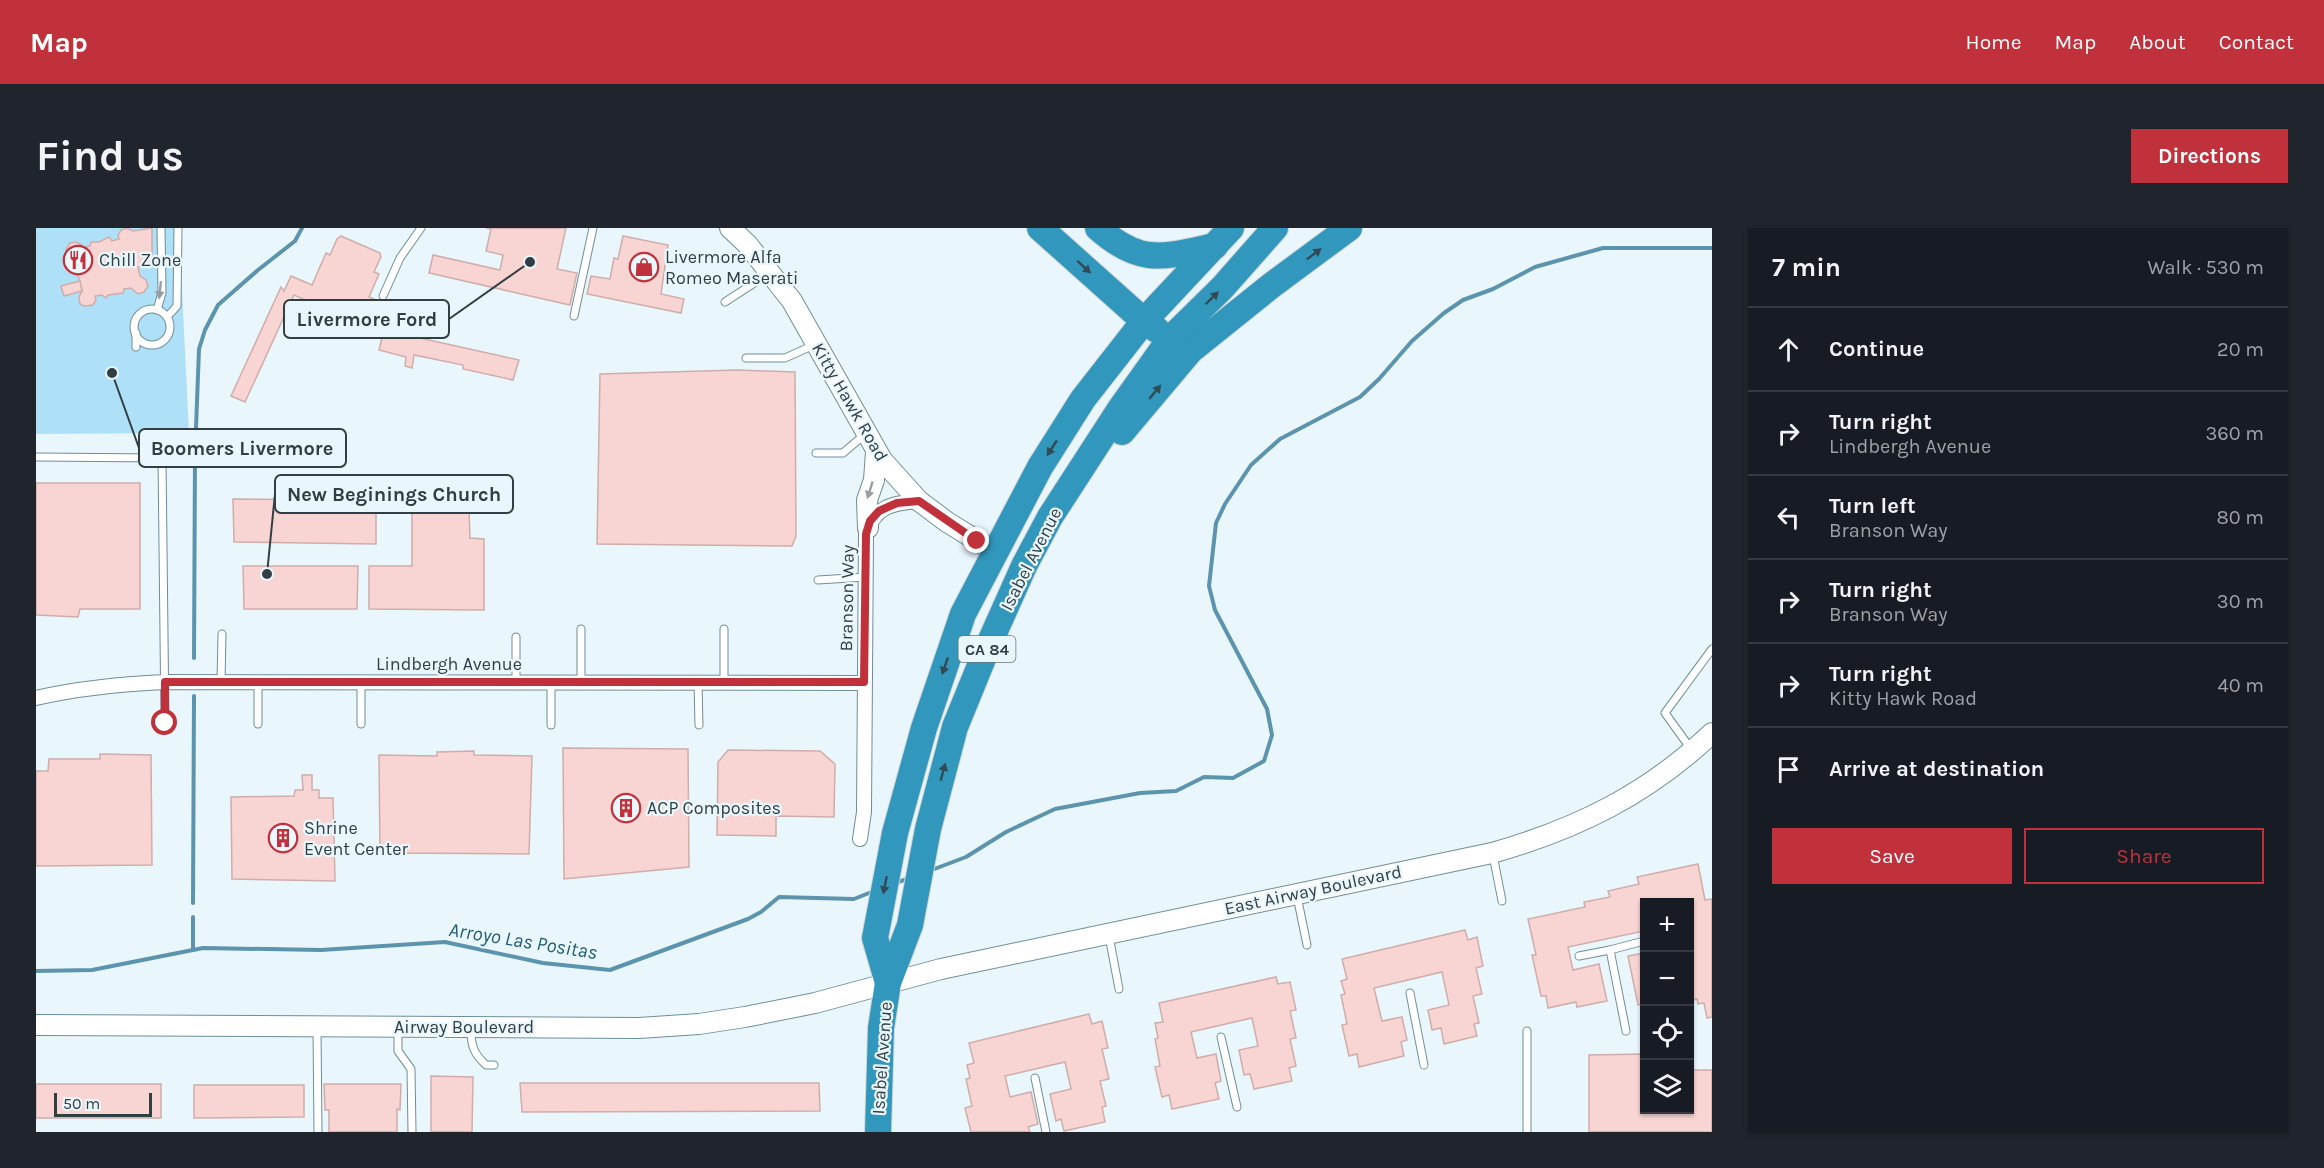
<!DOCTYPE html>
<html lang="en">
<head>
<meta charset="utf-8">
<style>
	body { margin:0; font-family:Karla,sans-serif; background:#20242c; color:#f1f3f6 }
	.controls { position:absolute; right:18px; bottom:18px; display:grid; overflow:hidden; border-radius:0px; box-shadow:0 2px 4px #0004 }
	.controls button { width:54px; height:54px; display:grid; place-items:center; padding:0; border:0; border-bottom:2px solid #363941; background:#171b24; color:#f1f3f6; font:30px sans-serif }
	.scale { position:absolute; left:18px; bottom:15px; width:98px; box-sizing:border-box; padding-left:6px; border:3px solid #313e44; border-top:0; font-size:16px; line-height:21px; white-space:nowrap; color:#313e44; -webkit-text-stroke:4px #e9f7fd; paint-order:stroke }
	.stop { position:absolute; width:18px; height:18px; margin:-14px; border:4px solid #c1313b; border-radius:50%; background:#fff }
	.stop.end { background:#c1313b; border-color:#fff; box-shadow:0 2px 6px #0008 }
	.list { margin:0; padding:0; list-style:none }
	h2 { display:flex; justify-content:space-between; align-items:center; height:78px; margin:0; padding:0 24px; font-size:26px }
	h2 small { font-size:20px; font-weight:400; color:#9ea1a6 }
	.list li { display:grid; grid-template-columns:39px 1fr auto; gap:18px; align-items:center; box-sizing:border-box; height:84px; padding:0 24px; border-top:2px solid #363941 }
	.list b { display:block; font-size:22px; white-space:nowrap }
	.list p { margin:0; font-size:20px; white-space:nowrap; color:#9ea1a6 }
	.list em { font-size:20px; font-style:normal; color:#9ea1a6 }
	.actions { display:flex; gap:12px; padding:18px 24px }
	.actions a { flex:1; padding:14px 0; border:2px solid #c1313b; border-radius:0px; text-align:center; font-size:21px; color:#c1313b }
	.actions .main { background:#c1313b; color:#fff }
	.icon { flex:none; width:33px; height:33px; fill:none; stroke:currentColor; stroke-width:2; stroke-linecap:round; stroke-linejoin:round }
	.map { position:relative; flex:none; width:1676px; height:904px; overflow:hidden; border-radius:0px }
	header { display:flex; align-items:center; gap:36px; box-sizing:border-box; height:84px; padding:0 30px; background:#c1313b; color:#fff }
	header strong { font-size:28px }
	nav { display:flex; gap:33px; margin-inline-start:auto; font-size:21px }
	.intro { display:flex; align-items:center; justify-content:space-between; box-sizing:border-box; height:144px; padding:0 36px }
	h1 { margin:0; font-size:42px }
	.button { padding:15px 27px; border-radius:0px; background:#c1313b; color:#fff; font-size:21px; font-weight:700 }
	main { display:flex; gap:36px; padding:0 36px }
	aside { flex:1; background:#171b24; border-radius:0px; box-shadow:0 2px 4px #0004 }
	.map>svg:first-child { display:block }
	.green { fill:#aee1f8 }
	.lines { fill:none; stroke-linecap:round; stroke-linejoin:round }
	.stream { stroke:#5b94ac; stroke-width:4 }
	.building { fill:#f8d4d2; stroke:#cfadaa; stroke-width:1.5 }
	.lane-casing { stroke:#6e8d9b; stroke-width:9 }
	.street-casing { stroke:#6e8d9b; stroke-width:16 }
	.secondary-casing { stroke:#6e8d9b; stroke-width:22 }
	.highway-casing { stroke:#d2d5d6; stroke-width:28 }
	.lane { stroke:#fff; stroke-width:7 }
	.street { stroke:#fff; stroke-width:14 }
	.secondary { stroke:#fff; stroke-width:20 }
	.highway { stroke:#3197bc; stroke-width:26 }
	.oneway { fill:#314b56 }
	.oneway2 { fill:#989ea2 }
	.route { stroke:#c1313b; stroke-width:8 }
	.labels { text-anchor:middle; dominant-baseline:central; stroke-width:4.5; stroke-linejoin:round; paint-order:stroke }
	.shield { fill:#e9f7fd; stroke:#68767c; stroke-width:1.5 }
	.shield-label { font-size:16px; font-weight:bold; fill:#313e44 }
	.poi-label { font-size:18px; fill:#313e44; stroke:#e9f7fd; text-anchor:start }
	.street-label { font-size:18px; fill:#313e44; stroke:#e9f7fd }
	.water-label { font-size:20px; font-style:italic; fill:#215d74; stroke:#e9f7fd }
	.leader { fill:none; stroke:#313e44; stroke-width:2 }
	.callout-dot { fill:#313e44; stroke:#e9f7fd; stroke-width:2 }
	.callout { fill:#e9f7fd; stroke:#313e44; stroke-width:2 }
	.callout-label { font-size:20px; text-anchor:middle; font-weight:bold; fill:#313e44 }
</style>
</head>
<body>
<header>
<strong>Map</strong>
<nav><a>Home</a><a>Map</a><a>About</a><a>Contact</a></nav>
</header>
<div class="intro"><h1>Find us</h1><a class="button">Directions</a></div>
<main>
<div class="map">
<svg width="1676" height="904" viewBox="0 0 1676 904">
	<rect width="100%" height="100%" fill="#e9f7fd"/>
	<!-- green -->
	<polygon class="green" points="0,0 143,0 153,205 0,206"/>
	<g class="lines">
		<!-- stream -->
		<g class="stream">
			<polyline points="158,430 159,226 163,121 169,102 182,77 222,42 259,13 266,0"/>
			<polyline points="893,643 930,629 970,604 1019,581 1104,565 1140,563 1168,549 1197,550 1228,533 1236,507 1231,481 1179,382 1173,358 1180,295 1189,276 1215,237 1244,211 1324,169 1343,151 1376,113 1408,85 1427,72 1457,61 1499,39 1567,20 1676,20"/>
			<polyline points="859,655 874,650"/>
			<polyline points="157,675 158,468"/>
			<polyline points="157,689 157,722"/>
			<polyline points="0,743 56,742 167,720 285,722 409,714 507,735 574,742 712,691 725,684 743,669 818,671 838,663"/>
		</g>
	</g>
	<!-- building -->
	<g class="building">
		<polygon points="91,0 97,3 116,0 116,37 114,39 109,38 102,39 104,48 110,52 112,58 108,64 102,66 95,60 88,61 87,65 72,67 70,70 66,67 59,68 60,72 57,77 48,78 44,76 43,69 46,63 38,31 32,27 30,21 34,15 40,14 46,17 47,20 54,18 55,14 63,14 73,9 76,13 83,11 82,7 85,2"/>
		<polygon points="450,0 530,0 521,41 541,45 534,77 393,45 397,27 464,42 467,27 450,23 455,1"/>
		<polygon points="305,8 344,25 345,29 338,44 343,46 333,69 347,75 337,98 320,91 318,94 258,67 209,174 195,168 245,59 248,63 255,48 276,57 290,25 294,27 301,11"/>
		<polygon points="587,8 632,17 625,66 648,71 645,85 551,66 555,48 574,51 578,30 582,31"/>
		<polygon points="44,53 46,63 28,68 25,58"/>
		<polygon points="348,102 483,132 477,152 427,141 427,137 378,127 376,140 369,138 370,129 343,122"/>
		<polygon points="701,142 759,144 760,308 756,318 561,316 564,146"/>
		<polygon points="0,255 104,255 104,381 44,381 42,389 0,387"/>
		<polygon points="197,271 340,272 340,316 198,314"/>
		<polygon points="376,282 433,282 434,310 448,311 448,382 333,381 333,338 376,338"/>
		<polygon points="207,338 322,338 321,381 208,381"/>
		<polygon points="527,520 652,521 653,639 528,651"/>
		<polygon points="692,522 784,523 799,536 798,589 740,588 740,608 681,607 682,534"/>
		<polygon points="438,523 438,527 496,528 493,626 344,625 343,527 401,528 401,524"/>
		<polygon points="64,526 115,527 116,637 0,638 0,543 12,543 13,531 64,531"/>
		<polygon points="266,547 276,547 276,562 283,562 283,570 297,570 299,653 196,651 195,569 258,568 259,562 267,562"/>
		<polygon points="1662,636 1669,672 1676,671 1676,789 1671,790 1668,775 1662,776 1661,771 1654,773 1654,674 1608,674 1608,683 1605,683 1608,703 1532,719 1537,742 1563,736 1571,773 1541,779 1540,774 1512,780 1510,768 1505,768 1496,727 1500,727 1492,691 1549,679 1548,674 1574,669 1572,663 1603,656 1601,649"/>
		<polygon points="1429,702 1432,712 1441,709 1447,738 1440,740 1446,766 1437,768 1443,795 1438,796 1441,808 1408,816 1405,800 1396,802 1392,782 1413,777 1406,744 1338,760 1346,793 1366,789 1371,812 1365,814 1368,828 1323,839 1321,826 1313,828 1306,797 1311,796 1305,767 1309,766 1305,753 1311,751 1306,731"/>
		<polygon points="1608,725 1608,776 1602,777 1592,728"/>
		<polygon points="1240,749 1242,756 1254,754 1260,782 1254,783 1260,810 1254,811 1260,838 1253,840 1256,853 1218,861 1214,846 1208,847 1203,822 1222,818 1216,790 1155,804 1161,830 1180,826 1185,853 1179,855 1183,871 1136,881 1133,867 1126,869 1119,839 1124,838 1119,811 1122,810 1119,795 1127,794 1123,775"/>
		<polygon points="1053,786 1056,796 1066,793 1072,820 1066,821 1073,851 1064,853 1070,878 1066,879 1069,894 1028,903 1025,891 1020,893 1014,866 1035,861 1029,834 969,848 974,869 995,864 1002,896 992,899 994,904 935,904 929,880 936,878 930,851 934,850 931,837 938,835 933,815"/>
		<polygon points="1608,826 1608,882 1654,882 1654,842 1676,842 1676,904 1553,904 1553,827"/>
		<polygon points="395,848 437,849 436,904 395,904"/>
		<polygon points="484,855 783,855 784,883 486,884"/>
		<rect x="0" y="856" width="125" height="34"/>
		<polygon points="288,856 365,856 364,882 361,881 361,904 293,904 293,882 289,882"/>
		<polygon points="158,857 268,857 268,889 158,890"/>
	</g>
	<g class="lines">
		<!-- lane casing -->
		<g class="lane-casing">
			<g id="lane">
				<polyline points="347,68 364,30 385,0"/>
				<polyline points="689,74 732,46"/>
				<circle cx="116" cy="99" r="18"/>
				<polyline points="121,82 126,65 125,0"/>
				<polyline points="538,88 557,0"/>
				<polyline points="131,89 141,78 142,0"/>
				<polyline points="100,105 100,119"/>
				<polyline points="710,130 749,130 778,117"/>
				<polyline points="780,225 807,225 828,207"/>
				<polyline points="0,229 126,230 129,495"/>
				<polyline points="782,352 829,349"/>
				<polyline points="545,401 545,454"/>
				<polyline points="688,401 688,455"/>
				<polyline points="480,409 480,454"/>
				<polyline points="185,454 186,406"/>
				<polyline points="662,455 663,497"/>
				<polyline points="222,496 222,454"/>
				<polyline points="325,496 325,454"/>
				<polyline points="515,497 515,454"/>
				<polyline points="1655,521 1629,485 1676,421"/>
				<polyline points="1457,627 1466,673"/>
				<polyline points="1261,668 1271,717"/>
				<polyline points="1073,708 1083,761"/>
				<polyline points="1543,728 1574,722"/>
				<polyline points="1374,765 1388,837"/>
				<polyline points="362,800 362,823 375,841 376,904"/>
				<polyline points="281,801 282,904"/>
				<path d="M 435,802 C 435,818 438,826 450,837 L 458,837"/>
				<polyline points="1590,803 1574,722 1608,713"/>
				<polyline points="1185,809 1201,879"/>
				<polyline points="999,850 1010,904"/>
				<polyline points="1491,904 1491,803"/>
			</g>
		</g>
		<!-- street casing -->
		<g class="street-casing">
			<g id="street">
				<path d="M 0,470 C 43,460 85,456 129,454 L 828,455"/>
				<path d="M 824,611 L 828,584 L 830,306 C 839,278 856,275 883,273"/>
			</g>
		</g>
		<!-- secondary casing -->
		<g class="secondary-casing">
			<g id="secondary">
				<polyline points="694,0 712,17 756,73 846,232 883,273 911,294 958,323"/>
				<polyline points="832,300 831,272 838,252 840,224"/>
				<path d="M 0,797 L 603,800 L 663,796 L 709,789 L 779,775 L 905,741 L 1456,625 C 1541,601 1612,566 1676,505"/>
			</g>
		</g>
		<!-- highway casing -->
		<g class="highway-casing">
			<g id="highway">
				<polyline points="1004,0 1108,93 1121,102"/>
				<path d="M 1062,0 C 1105,38 1127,29 1179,18"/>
				<polyline points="1086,204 1155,122 1236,57 1313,0"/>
				<polyline points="852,755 839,710 859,605 888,500 927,386 1004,239 1047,171 1108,93 1195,0"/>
				<polyline points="842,904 845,800 852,755 874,697 892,601 919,499 950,423 988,338 1014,289 1084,181 1134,111 1186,60 1239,0"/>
			</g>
		</g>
		<!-- lane -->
		<use href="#lane" class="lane"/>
		<!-- street -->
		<use href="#street" class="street"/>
		<!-- secondary -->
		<use href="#secondary" class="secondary"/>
		<!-- highway -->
		<use href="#highway" class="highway"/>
	</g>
	<!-- one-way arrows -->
	<defs><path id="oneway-solid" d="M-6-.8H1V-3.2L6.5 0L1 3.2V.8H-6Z" transform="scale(1.5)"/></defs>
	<g class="oneway">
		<use href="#oneway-solid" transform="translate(1278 26) rotate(-37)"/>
		<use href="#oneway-solid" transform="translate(1048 39) rotate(42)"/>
		<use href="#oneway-solid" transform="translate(1176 70) rotate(-44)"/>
		<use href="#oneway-solid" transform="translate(1119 164) rotate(-50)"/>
		<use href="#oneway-solid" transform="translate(1016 220) rotate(123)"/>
		<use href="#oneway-solid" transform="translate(909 438) rotate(109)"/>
		<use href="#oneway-solid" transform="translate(907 544) rotate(-75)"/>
		<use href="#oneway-solid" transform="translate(849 657) rotate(101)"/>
	</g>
	<g class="oneway2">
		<use href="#oneway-solid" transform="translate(124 62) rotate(96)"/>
		<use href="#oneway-solid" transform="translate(834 262) rotate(107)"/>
	</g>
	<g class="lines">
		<!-- route -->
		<polyline class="route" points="129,495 129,454 828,454 830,306 834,293 843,283 861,275 883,273 941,313"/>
	</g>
	<!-- icons -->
	<defs>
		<g id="restaurant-ring" transform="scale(1.5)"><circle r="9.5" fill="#e9f7fd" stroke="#c1313b" stroke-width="1.5"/><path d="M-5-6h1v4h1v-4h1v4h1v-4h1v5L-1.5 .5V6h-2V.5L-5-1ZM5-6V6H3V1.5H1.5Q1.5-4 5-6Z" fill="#c1313b"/></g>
		<g id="shop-ring" transform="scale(1.5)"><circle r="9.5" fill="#e9f7fd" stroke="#c1313b" stroke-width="1.5"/><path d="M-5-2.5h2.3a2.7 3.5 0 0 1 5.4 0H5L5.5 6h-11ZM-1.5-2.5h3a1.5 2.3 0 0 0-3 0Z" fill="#c1313b"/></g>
		<g id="building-ring" transform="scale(1.5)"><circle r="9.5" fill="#e9f7fd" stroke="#c1313b" stroke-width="1.5"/><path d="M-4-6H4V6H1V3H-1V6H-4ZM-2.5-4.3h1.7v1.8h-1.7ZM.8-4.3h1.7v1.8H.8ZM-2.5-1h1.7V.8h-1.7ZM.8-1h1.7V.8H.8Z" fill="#c1313b"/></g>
	</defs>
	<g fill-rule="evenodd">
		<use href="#restaurant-ring" x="42" y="32"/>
		<use href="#shop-ring" x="608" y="39"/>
		<use href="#building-ring" x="590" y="580"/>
		<use href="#building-ring" x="247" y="610"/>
	</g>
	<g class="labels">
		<!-- shield labels -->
		<rect class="shield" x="922.5" y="408" width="57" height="26" rx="4.5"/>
		<g class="shield-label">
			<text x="951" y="421">CA 84</text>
		</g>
		<!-- poi labels -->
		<g class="poi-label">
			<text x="629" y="29">Livermore Alfa<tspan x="629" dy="21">Romeo Maserati</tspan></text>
			<text x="63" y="32">Chill Zone</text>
			<text x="611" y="580">ACP Composites</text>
			<text x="268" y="600">Shrine<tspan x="268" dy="21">Event Center</tspan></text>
		</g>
		<!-- street labels -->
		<g class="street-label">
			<text transform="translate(814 174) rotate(60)">Kitty Hawk Road</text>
			<text transform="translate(995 331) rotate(-63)">Isabel Avenue</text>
			<text transform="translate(811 370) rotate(-89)">Branson Way</text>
			<text x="413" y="436">Lindbergh Avenue</text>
			<text transform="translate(1277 662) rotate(-12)">East Airway Boulevard</text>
			<text x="428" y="799">Airway Boulevard</text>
			<text transform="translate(846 830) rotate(-86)">Isabel Avenue</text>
		</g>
		<!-- water labels -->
		<g class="water-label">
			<text transform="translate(487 713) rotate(9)">Arroyo Las Positas</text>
		</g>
	</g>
	<!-- callouts -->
	<path class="leader" d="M494 34L413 91M76 145L103 220M231 346L239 266"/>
	<g class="callout-dot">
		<circle cx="494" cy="34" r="6"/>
		<circle cx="76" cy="145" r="6"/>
		<circle cx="231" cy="346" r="6"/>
	</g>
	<g class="callout">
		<rect x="248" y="72" width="165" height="38" rx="6"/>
		<rect x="103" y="201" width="207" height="38" rx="6"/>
		<rect x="239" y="247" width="238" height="38" rx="6"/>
	</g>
	<g class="callout-label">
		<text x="331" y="98">Livermore Ford</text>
		<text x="206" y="227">Boomers Livermore</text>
		<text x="358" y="273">New Beginings Church</text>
	</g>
</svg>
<div class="controls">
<button>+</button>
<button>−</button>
<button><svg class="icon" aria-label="locate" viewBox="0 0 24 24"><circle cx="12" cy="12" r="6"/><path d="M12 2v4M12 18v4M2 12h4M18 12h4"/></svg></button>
<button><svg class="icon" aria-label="layers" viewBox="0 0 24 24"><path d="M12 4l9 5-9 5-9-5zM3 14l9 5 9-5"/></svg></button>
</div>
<div class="scale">50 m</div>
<div class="stop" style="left:129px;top:495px"></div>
<div class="stop end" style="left:941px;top:313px"></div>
</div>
<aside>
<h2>7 min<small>Walk · 530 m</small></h2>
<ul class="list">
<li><svg class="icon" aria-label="ahead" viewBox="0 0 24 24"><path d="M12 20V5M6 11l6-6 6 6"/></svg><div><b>Continue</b></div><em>20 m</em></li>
<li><svg class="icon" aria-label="right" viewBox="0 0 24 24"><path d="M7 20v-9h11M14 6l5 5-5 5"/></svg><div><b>Turn right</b><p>Lindbergh Avenue</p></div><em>360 m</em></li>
<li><svg class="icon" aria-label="left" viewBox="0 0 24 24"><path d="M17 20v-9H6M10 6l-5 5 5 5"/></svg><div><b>Turn left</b><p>Branson Way</p></div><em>80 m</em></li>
<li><svg class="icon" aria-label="right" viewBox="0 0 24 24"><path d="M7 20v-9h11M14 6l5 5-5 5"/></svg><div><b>Turn right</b><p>Branson Way</p></div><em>30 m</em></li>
<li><svg class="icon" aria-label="right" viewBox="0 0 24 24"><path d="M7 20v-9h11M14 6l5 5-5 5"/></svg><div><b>Turn right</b><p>Kitty Hawk Road</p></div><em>40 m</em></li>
<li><svg class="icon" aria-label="arrive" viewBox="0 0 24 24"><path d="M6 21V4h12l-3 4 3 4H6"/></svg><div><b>Arrive at destination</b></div></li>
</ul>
<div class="actions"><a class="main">Save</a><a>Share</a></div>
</aside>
</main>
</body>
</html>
